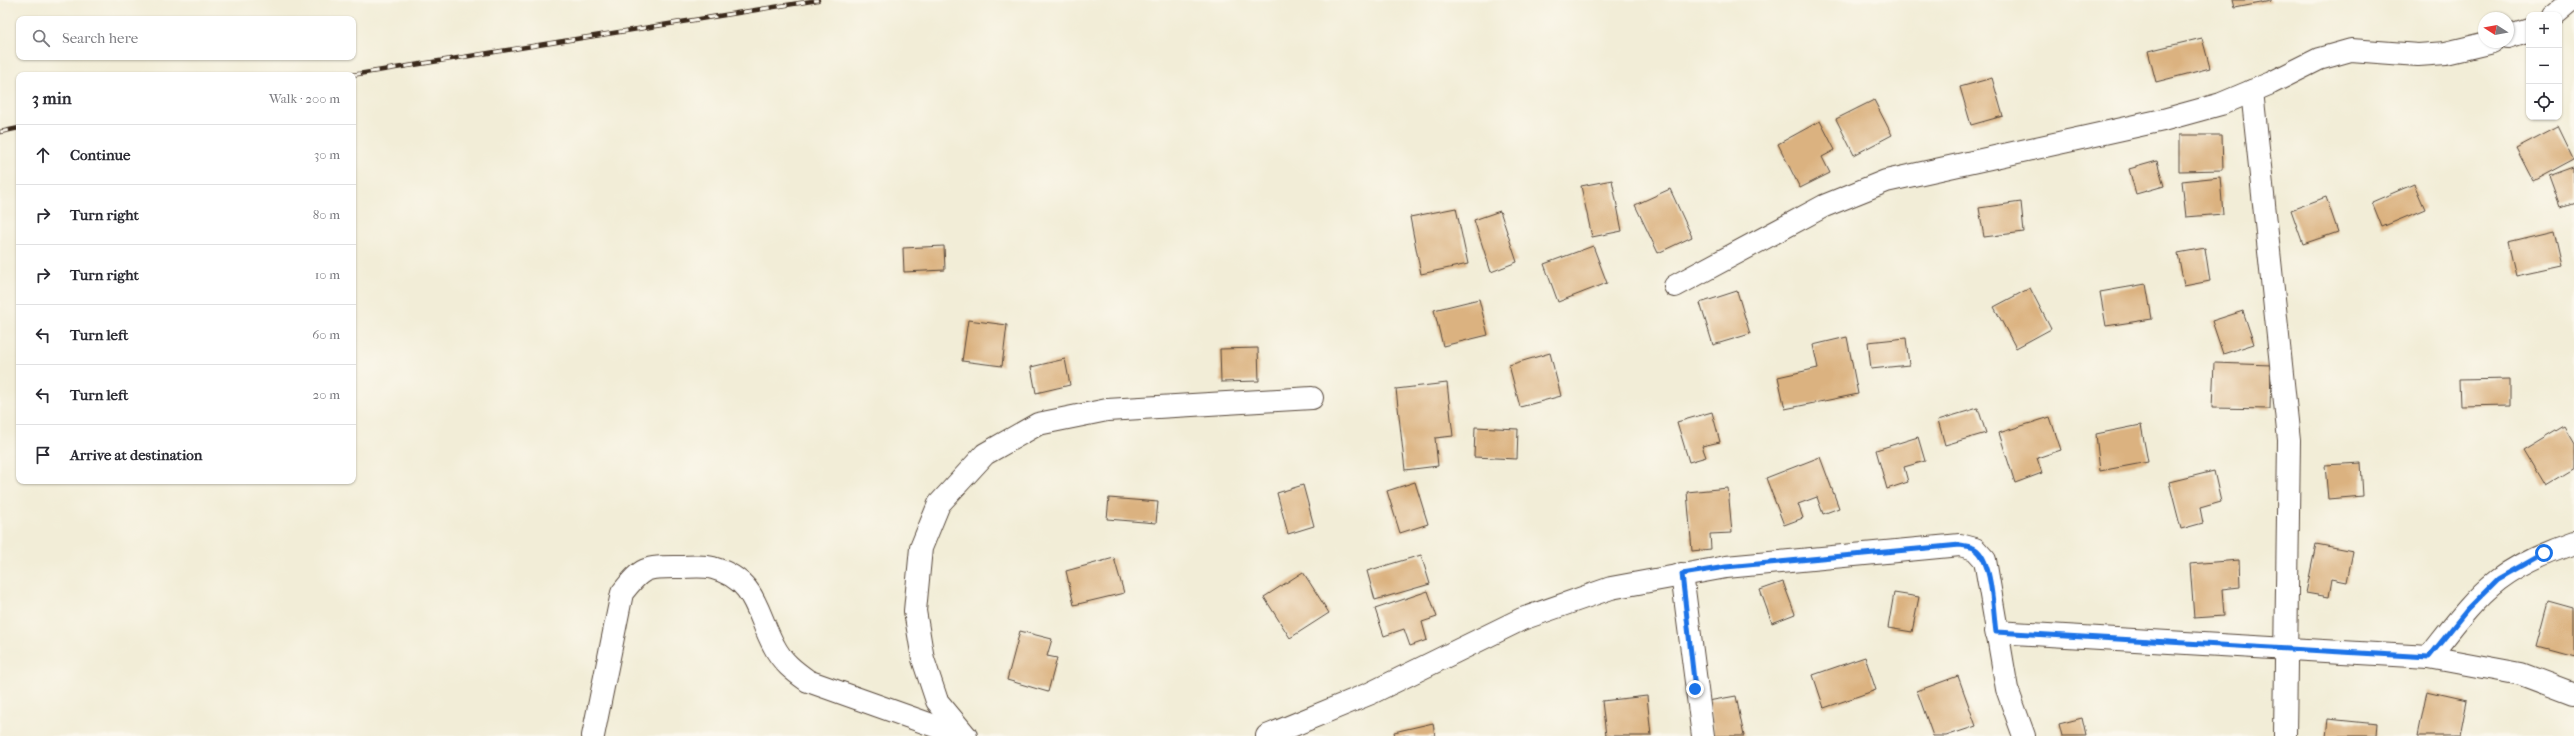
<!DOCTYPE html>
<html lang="en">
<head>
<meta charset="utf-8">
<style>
	body { margin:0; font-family:"IM FELL French Canon",serif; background:#f2f2f3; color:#2b2b33 }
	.controls { position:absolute; right:12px; top:12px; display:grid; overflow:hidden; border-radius:8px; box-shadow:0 1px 3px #0004 }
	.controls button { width:36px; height:36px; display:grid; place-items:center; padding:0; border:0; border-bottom:1px solid #e1e1e2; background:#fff; color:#2b2b33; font:20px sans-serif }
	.compass { position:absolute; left:2478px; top:12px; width:36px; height:36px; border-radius:50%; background:#fff; box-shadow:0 1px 3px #0004; rotate:281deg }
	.stop { position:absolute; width:12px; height:12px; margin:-9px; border:3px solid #1a73e8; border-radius:50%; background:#fff }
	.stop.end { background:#1a73e8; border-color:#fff; box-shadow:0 1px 4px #0008 }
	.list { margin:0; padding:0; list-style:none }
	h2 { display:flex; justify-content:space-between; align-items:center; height:52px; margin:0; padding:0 16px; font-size:17px }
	h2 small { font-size:13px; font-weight:400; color:#7c7c81 }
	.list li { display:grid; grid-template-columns:26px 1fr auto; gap:12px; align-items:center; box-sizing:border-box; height:60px; padding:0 16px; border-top:1px solid #e1e1e2 }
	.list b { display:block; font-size:15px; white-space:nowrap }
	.list em { font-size:13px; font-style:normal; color:#7c7c81 }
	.icon { flex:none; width:22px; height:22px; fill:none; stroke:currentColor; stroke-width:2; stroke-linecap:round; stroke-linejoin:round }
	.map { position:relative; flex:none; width:2574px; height:736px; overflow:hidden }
	.search { position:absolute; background:#fff; box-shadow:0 1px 3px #0004; left:16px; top:16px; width:340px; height:44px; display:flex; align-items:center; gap:10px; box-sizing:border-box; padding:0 14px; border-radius:8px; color:#7c7c81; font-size:15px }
	.panel { position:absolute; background:#fff; box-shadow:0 1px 3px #0004; left:16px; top:72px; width:340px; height:412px; border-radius:8px }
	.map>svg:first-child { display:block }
	.building { fill:#dbb280 }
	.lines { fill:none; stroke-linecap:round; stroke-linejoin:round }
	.street-casing { stroke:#56473a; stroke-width:24 }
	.street { stroke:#fff; stroke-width:22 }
	.rail-casing { stroke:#3b2a1e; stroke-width:4.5 }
	.rail { stroke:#fbf7ec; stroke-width:3; stroke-dasharray:9; stroke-linecap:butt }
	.route { stroke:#1a73e8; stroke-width:5 }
</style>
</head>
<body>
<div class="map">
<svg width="2574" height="736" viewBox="0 0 2574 736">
	<rect width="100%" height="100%" fill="#fbf7ec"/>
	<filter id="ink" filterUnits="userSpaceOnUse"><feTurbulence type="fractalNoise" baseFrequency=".025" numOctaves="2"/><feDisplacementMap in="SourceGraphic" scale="8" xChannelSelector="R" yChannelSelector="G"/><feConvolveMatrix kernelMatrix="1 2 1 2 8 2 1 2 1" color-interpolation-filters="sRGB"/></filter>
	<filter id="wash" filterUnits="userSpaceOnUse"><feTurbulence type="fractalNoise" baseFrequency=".012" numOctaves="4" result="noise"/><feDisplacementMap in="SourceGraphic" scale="16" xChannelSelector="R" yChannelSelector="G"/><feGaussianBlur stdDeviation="0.9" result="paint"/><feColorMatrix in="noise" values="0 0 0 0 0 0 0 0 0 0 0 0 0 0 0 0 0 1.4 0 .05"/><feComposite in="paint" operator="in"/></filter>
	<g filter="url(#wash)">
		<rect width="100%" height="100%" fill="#f2edd7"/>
		<g id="blocks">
			<!-- building -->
			<g class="building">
				<polygon points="2233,0 2271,0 2271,1 2235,8"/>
				<polygon points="2202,38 2210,68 2156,82 2148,51"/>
				<polygon points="1992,78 2003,116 1971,125 1960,87"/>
				<polygon points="1874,100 1892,135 1854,155 1836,119"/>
				<polygon points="1820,121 1835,150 1822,157 1830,173 1800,188 1778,144"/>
				<polygon points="2558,126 2574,159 2533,181 2516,148"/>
				<polygon points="2179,135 2222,135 2223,170 2179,171"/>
				<polygon points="2157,161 2164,186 2136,194 2129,169"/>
				<polygon points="2574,167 2574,201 2560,206 2549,176"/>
				<polygon points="2220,177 2223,214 2186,217 2182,181"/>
				<polygon points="1612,180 1622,231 1592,237 1581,186"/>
				<polygon points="2414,184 2425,209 2382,227 2372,202"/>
				<polygon points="1670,189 1692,237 1658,253 1635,205"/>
				<polygon points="2326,197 2338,232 2303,244 2291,210"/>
				<polygon points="2021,202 2024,232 1984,237 1979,208"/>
				<polygon points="1456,208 1468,264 1421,274 1410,217"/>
				<polygon points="1500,211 1517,262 1491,272 1474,220"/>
				<polygon points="2554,231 2562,266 2516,276 2508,242"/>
				<polygon points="944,246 945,270 904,272 903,248"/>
				<polygon points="1593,246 1607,283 1558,302 1544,264"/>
				<polygon points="2205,248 2210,281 2184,286 2178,253"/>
				<polygon points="2146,284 2152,319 2106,326 2100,292"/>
				<polygon points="2030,288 2051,329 2016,348 1994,307"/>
				<polygon points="1737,291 1750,334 1713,345 1700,303"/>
				<polygon points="1479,299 1488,335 1443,346 1434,310"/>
				<polygon points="2243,311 2254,344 2223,354 2212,321"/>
				<polygon points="968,320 1007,325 1002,366 962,361"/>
				<polygon points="1847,337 1858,394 1785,409 1778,377 1818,368 1813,345"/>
				<polygon points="1906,338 1909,365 1871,369 1868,342"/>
				<polygon points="1258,348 1259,381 1221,382 1220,349"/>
				<polygon points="1550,353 1561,396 1520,407 1509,365"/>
				<polygon points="1065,359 1070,385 1036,393 1031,367"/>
				<polygon points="2214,363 2271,365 2270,409 2212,408"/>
				<polygon points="2510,379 2510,405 2460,406 2459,380"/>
				<polygon points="1447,383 1453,436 1435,438 1438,466 1405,470 1396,389"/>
				<polygon points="1978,408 1986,433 1945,445 1938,420"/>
				<polygon points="1712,412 1720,442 1702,446 1706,457 1689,462 1677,422"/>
				<polygon points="2050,417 2061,450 2037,458 2042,473 2015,483 1999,433"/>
				<polygon points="2141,425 2148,462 2100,471 2096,434"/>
				<polygon points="2564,426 2574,443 2574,468 2544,486 2523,451"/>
				<polygon points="1475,427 1518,429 1517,459 1474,457"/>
				<polygon points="1918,437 1925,461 1904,467 1908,482 1887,489 1876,450"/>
				<polygon points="1820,457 1839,508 1823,514 1817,497 1798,504 1803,518 1784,525 1766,478"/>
				<polygon points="2361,463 2363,496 2328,499 2325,465"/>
				<polygon points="2214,471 2221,502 2200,508 2203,523 2181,529 2169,482"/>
				<polygon points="1415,482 1428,524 1400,533 1387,491"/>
				<polygon points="1303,485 1314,526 1288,534 1277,493"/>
				<polygon points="1728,488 1732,533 1710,534 1711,549 1692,551 1687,492"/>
				<polygon points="1109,498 1158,502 1156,523 1107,519"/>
				<polygon points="2316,544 2353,551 2347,582 2332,579 2329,597 2306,593"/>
				<polygon points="1421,555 1430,584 1375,600 1367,571"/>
				<polygon points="1114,558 1124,593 1074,605 1066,571"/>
				<polygon points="2239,560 2240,587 2222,589 2224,616 2194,618 2190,564"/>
				<polygon points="1303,572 1329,613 1290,638 1264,597"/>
				<polygon points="1783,582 1795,614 1772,623 1760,590"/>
				<polygon points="1428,591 1437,617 1422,622 1427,640 1410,646 1404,629 1384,636 1375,609"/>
				<polygon points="1894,593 1919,597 1912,632 1888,628"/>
				<polygon points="2549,601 2574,608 2574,656 2537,646"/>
				<polygon points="1020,631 1052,639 1047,656 1057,658 1048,692 1007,680"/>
				<polygon points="1865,657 1876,690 1824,708 1813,675"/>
				<polygon points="1958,676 1976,726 1946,736 1933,736 1917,691"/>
				<polygon points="2427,691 2467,700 2460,736 2418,736"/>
				<polygon points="1647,696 1651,736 1606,736 1602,701"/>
				<polygon points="1736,696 1744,736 1714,736 1708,701"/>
				<polygon points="2082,718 2086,736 2062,736 2059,724"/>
				<polygon points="2328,719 2377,724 2376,736 2326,736"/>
				<polygon points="1433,723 1435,736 1395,736 1394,732"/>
			</g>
		</g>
	</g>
	<g filter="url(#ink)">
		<use href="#blocks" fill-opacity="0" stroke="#56473a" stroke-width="1"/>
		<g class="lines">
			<!-- street casing -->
			<g class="street-casing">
				<g id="street">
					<polyline points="2554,15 2572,0"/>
					<polyline points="2508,37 2529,30"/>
					<polyline points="2252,91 2289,440 2285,736"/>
					<polyline points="1675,286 1824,206 1886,181 2163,120 2221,104 2271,83 2319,59 2351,50 2418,55 2446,53 2492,42"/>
					<polyline points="1682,574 1703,736"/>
					<polyline points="1996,632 2429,657 2521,674 2574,694"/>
					<path d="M 2429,657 C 2450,631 2471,601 2498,580 C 2520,563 2548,551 2574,542"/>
					<path d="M 593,736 L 622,593 C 643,566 646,567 679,567 C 689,567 703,565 713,568 C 757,580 756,613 774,646 C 782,662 794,671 808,681 L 963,736"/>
					<polyline points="966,736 937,701 923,659 915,611 921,548 939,504 985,454 1038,424 1107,410 1312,398"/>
					<polyline points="1267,736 1371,693 1522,619 1611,588 1726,567 1960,545 1975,549 1985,560 2007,689 2024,736"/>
				</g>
			</g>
			<!-- street -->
			<use href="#street" class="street"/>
			<!-- rail casing -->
			<g class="rail-casing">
				<g id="rail">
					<polyline points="352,75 818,0"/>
					<polyline points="0,132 19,128"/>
				</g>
			</g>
			<!-- rail -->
			<use href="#rail" class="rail"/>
		</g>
	</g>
	<g class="lines" filter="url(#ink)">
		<!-- route -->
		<path class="route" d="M 1695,689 L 1682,574 L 1726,567 L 1960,545 C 1964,546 1972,546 1975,549 C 1993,560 1993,613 1996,632 L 2429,657 L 2467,610 L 2498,579 L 2544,553"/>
	</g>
</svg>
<div class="controls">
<button>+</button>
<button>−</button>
<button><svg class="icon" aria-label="locate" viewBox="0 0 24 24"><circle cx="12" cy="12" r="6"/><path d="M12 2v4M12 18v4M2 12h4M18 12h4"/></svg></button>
</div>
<svg class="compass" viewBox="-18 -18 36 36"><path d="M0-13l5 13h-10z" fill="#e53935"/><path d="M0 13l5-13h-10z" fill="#7c7c81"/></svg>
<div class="stop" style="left:2544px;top:553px"></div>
<div class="stop end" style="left:1695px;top:689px"></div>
<div class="search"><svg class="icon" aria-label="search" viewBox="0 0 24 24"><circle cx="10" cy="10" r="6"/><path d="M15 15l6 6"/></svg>Search here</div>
<section class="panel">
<h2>3 min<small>Walk · 200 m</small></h2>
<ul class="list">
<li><svg class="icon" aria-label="ahead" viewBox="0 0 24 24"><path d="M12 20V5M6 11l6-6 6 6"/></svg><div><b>Continue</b></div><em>30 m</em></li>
<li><svg class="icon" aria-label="right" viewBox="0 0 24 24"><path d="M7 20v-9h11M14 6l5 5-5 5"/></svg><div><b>Turn right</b></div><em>80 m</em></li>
<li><svg class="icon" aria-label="right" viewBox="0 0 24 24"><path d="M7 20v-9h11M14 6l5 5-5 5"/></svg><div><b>Turn right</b></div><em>10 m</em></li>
<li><svg class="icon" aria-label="left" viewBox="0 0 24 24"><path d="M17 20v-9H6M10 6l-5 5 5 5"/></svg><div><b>Turn left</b></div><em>60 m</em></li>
<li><svg class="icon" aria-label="left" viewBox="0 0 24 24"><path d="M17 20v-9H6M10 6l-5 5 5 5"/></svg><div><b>Turn left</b></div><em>20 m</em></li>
<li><svg class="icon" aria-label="arrive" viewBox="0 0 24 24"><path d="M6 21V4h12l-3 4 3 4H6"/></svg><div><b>Arrive at destination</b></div></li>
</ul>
</section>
</div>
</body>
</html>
